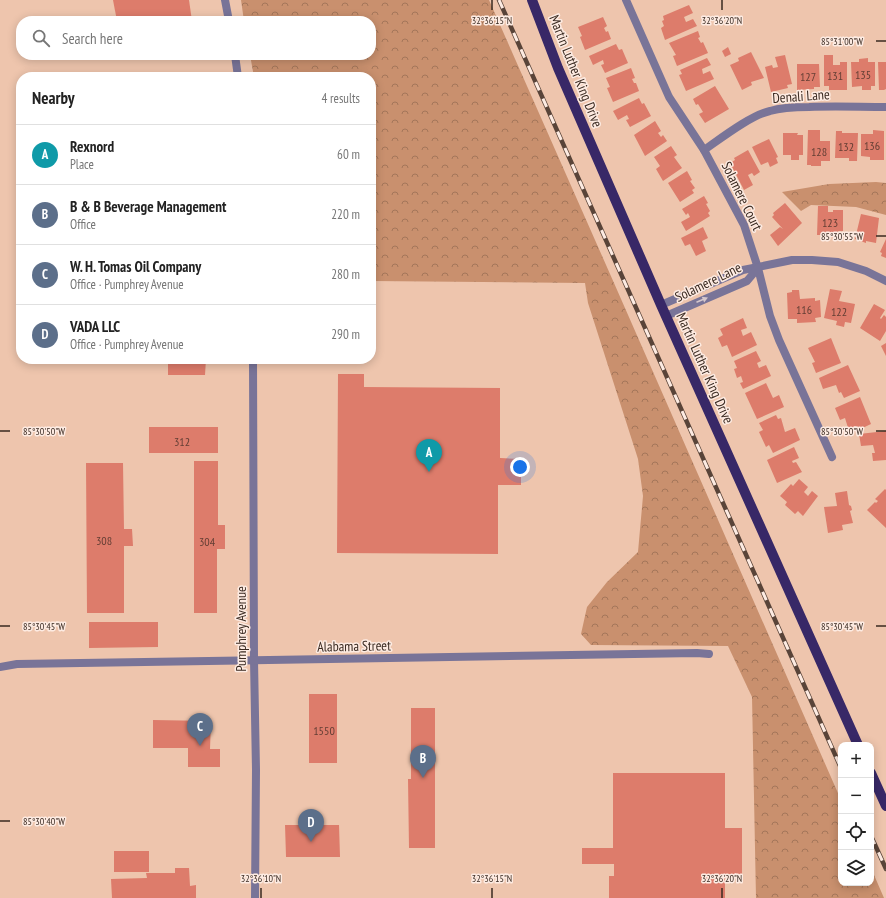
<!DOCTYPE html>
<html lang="en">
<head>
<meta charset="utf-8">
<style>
	body { margin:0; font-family:"PT Sans Narrow",sans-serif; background:#f6f6f6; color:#222 }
	.controls { position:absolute; right:12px; bottom:12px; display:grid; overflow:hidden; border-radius:8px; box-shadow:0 2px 10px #0003 }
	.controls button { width:36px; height:36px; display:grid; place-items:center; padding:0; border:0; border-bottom:1px solid #e0e0e0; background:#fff; color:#222; font:20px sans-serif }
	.you { position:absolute; left:520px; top:467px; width:14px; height:14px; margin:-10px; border:3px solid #fff; border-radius:50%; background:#1a73e8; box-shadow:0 0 0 6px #1a73e833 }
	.badge { display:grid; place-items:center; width:26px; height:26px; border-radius:50%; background:#28607a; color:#fff; font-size:13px; font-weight:700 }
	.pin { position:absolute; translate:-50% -33px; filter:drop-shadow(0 1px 2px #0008) }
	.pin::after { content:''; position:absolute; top:21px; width:14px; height:12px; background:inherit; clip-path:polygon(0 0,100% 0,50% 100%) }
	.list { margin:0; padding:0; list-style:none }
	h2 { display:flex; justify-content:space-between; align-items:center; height:52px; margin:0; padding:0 16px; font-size:17px }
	h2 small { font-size:13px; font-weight:400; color:#767676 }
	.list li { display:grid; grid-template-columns:26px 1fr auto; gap:12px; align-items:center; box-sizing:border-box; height:60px; padding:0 16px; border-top:1px solid #e0e0e0 }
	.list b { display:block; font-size:15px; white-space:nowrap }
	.list p { margin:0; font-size:13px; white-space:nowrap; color:#767676 }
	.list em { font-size:13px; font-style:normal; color:#767676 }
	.icon { flex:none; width:22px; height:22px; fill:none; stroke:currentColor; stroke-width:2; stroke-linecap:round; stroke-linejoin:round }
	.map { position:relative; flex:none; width:886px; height:898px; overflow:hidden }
	.search { position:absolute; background:#fff; box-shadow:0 2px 10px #0003; left:16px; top:16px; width:360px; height:44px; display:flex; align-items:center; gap:10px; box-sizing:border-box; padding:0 14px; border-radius:16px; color:#767676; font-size:15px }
	.panel { position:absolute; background:#fff; box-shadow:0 2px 10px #0003; left:16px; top:72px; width:360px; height:292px; border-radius:16px }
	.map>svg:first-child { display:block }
	.forest { fill:url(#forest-crowns) }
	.building { fill:#dd7c6b }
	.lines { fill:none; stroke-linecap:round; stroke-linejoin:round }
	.street { stroke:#797498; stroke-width:8 }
	.primary { stroke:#382867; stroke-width:10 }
	.rail-casing { stroke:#594439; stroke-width:4.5 }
	.rail { stroke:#fdebe2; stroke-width:3; stroke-dasharray:9; stroke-linecap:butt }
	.oneway { fill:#d5c7cc }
	.ticks { fill:none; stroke:#3a2a21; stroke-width:1.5 }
	.labels { text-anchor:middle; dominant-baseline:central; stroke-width:3; stroke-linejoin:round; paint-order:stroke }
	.number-label { font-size:12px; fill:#633e34 }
	.street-label { font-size:14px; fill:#3a2a21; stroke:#fdebe2 }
	.ticks-label { font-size:10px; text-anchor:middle; fill:#3a2a21; stroke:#fdebe2; stroke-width:3; stroke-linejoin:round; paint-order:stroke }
</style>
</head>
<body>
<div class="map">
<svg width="886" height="898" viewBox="0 0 886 898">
	<defs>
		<pattern id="forest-crowns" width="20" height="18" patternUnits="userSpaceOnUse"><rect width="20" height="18" fill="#c9906e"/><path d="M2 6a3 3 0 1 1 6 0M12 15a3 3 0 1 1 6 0" fill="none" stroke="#a4765a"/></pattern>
	</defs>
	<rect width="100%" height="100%" fill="#eec5ad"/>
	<!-- forest -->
	<g class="forest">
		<polygon points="241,0 489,0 614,283 841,800 841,883 871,883 871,868 884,898 756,898 752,697 728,646 591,645 581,634 587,607 607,582 638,552 643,496 638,459 588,303 585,283 371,281 371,77 254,77 250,55 371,55 371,21 244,21"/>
		<polygon points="876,182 886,183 886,215 856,207 811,205 801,211 782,192 829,184"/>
	</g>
	<!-- building -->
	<g class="building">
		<polygon points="113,0 189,0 192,21 117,21"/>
		<polygon points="689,5 693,13 684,17 686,22 693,19 697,26 665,40 661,28 664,26 662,21 664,20 663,16"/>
		<polygon points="603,17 607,26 604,28 606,32 608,31 611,39 585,50 580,37 582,36 578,27"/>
		<polygon points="698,31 700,37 698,38 701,43 703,42 708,53 677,66 673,56 676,55 669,43"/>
		<polygon points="616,44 619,50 622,49 628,63 605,73 601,65 604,64 603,60 593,65 589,56"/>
		<polygon points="728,47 731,54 725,57 722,51"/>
		<polygon points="751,52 764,78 751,82 752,85 742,90 730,65 739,61 738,58"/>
		<polygon points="785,55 792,84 787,85 788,88 771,92 765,67 772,65 773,68 778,67 775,57"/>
		<polygon points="824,55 833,55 833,65 840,65 840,62 847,62 847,90 829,90 829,86 824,86"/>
		<polygon points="707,58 711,65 702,69 703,74 710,71 714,79 686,91 679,75 682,74 680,70"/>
		<polygon points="868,58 868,62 875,62 875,86 871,86 871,90 862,90 862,86 852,87 851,62 859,62 859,59"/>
		<polygon points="878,62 886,62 886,89 884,90 879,90"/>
		<polygon points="797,64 819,64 820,87 814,87 814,89 797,90"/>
		<polygon points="631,68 635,78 632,79 634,83 636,83 639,91 613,102 607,88 610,87 606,78"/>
		<polygon points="715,86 729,109 705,123 699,114 703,112 698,104 696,105 693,99"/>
		<polygon points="639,98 642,104 644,103 651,116 630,127 626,120 629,119 627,115 618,120 613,111"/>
		<polygon points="655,121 661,131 658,133 661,137 663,135 667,141 645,156 634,135"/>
		<polygon points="808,130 820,130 820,141 830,141 830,161 821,161 821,166 811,166 811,165 807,165"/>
		<polygon points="873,130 884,131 884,160 870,160 870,157 861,156 861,134 873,134"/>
		<polygon points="836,131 842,131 842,133 858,133 857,161 849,161 849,158 835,158"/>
		<polygon points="783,133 798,133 797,135 803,135 803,155 799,155 799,160 791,160 791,155 783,155"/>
		<polygon points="769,139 778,157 776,158 778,163 770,167 768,162 761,165 752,147"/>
		<polygon points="671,146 677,155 674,157 682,168 663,181 656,169 660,166 654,157"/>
		<polygon points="748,150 760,172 754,176 752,173 748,175 753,185 744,190 730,163 735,160 734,158"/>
		<polygon points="687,171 692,180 690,181 695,188 692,190 694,193 680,202 668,183"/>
		<polygon points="704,196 708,203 706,204 710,211 708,213 710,216 686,231 681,222 690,217 688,213 686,215 682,209"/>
		<polygon points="785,203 802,223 778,246 770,235 780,227 783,229 772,217 774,215 773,213"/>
		<polygon points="818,206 828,206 828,212 833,212 833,210 843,210 843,231 838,231 838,233 828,232 828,235 817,235"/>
		<polygon points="861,214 879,218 876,243 866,241 866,243 855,239"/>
		<polygon points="703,227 708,238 702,241 706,251 696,256 690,244 685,246 681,238"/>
		<polygon points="886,239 886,258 881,256 882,253 880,252"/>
		<polygon points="830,289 842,291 839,301 855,304 851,323 845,322 844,327 836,325 837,321 824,318"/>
		<polygon points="792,290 799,290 800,299 815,298 815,301 820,300 821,317 815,318 816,322 797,323 797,319 788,319 787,293 792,292"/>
		<polygon points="874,304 885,310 880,318 881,319 884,315 886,317 886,331 880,341 860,328"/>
		<polygon points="743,318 747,328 741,330 743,336 751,332 757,345 732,357 727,345 722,347 718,338 723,335 720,329"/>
		<polygon points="831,338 841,363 816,373 812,363 815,362 808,348"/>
		<polygon points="886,343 886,356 881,346"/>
		<polygon points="756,351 761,361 757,363 759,368 766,365 771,376 743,389 740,383 743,382 741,376 737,378 734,369 737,368 734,361"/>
		<polygon points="168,359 206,359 205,375 168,375"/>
		<polygon points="848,365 860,391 844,398 841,392 839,393 836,385 823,389 819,378"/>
		<polygon points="338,374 364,374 364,387 500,388 500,458 521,459 521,485 498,485 498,554 337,553"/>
		<polygon points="766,383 773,398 779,395 784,407 757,419 745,393"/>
		<polygon points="860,397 871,424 852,433 851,430 849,431 845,418 840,420 835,408"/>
		<polygon points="776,415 778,419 781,418 785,432 795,428 800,440 773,453 769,445 766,447 759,432 763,430 759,423"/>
		<rect x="149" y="427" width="69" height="26"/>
		<polygon points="886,431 886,460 873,461 872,453 875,453 873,445 861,446 859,434"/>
		<polygon points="794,447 799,458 792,461 793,463 796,462 802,472 777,483 767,460"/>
		<polygon points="194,461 218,461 218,525 225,525 225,549 217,549 217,613 194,613"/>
		<polygon points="86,463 123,463 124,529 132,529 133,546 124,546 124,613 87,613"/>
		<polygon points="799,479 808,487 804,492 808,496 812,491 818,496 803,516 798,511 795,514 785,505 787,502 780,496 791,484 793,486"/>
		<polygon points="885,489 886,490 886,528 867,510 875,502 876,503 878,501 875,499"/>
		<polygon points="847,491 849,505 851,506 852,510 850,511 853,523 842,525 843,530 828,533 824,507 837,506 835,493"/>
		<polygon points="89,622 158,622 158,647 89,648"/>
		<rect x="309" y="694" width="28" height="69"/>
		<polygon points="411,708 435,708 435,848 409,848 408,779 411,779"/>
		<polygon points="153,720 211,721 210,749 220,749 220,767 188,767 188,748 153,748"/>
		<polygon points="613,773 725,773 725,828 742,828 742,874 725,874 725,898 609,898 609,876 614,876 614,864 582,864 582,848 613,848"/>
		<polygon points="285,825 339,825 340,857 286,857"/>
		<rect x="114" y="851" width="35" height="21"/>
		<polygon points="175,868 189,868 190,886 196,885 196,898 112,898 111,879 147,878 146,873 175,873"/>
	</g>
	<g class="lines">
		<!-- street -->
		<g class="street">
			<polyline points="225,0 229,21"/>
			<polyline points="626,0 669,97 704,150 744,225 758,268 770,316 779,340 832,457"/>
			<polyline points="235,55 238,77"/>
			<path d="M 704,150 C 720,139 751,115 770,111 C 783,107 796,107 809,107 C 835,106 860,107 886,107"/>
			<polyline points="661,305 743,270 792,260 812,260 838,262 866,271 886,281"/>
			<polyline points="666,316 747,281 758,268"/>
			<polyline points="253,359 254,660 256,770 255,898"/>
			<polyline points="0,667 17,664 697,653 709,654"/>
		</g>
		<!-- primary -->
		<g class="primary">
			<polyline points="532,0 558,68 661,305 858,745"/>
			<polyline points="871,773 886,806"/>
		</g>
		<!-- rail casing -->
		<g class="rail-casing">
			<g id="rail">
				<polyline points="499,0 841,768"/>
				<polyline points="871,836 886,869"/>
			</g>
		</g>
		<!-- rail -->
		<use href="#rail" class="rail"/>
	</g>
	<!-- one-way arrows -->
	<defs><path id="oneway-solid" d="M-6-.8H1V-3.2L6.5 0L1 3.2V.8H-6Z"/></defs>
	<use class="oneway" href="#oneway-solid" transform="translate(702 300) rotate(-23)"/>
	<!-- ticks -->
	<path class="ticks" d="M 492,0 L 492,10M 722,0 L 722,10M 876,41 L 886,41M 876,236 L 886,236M 0,431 L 10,431M 876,431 L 886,431M 0,626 L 10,626M 876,626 L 886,626M 0,821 L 10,821M 261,888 L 261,898M 492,888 L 492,898M 722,888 L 722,898"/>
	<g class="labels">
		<!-- number labels -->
		<g class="number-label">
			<text x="863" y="74">135</text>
			<text x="835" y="75">131</text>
			<text x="808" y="76">127</text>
			<text x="872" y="145">136</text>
			<text x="846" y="146">132</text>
			<text x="819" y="151">128</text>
			<text x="830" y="222">123</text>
			<text x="804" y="309">116</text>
			<text x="839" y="311">122</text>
			<text x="182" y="441">312</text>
			<text x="104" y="540">308</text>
			<text x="207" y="541">304</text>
			<text x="324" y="730">1550</text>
		</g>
		<!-- street labels -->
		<g class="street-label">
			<text transform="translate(576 71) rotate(68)">Martin Luther King Drive</text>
			<text transform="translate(801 96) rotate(-4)">Denali Lane</text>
			<text transform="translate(742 196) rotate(64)">Solamere Court</text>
			<text transform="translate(708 282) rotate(-26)">Solamere Lane</text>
			<text transform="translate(705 368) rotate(66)">Martin Luther King Drive</text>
			<text transform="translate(241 629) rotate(-90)">Pumphrey Avenue</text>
			<text transform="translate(354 646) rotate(-1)">Alabama Street</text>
		</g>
	</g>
	<g class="ticks-label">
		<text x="492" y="24">32°36'15"N</text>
		<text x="722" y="24">32°36'20"N</text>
		<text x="842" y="45">85°31'00"W</text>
		<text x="842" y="240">85°30'55"W</text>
		<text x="842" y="435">85°30'50"W</text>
		<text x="44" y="435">85°30'50"W</text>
		<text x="842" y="630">85°30'45"W</text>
		<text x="44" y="630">85°30'45"W</text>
		<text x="44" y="825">85°30'40"W</text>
		<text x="261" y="882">32°36'10"N</text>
		<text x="492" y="882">32°36'15"N</text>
		<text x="722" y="882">32°36'20"N</text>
	</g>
</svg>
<div class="controls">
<button>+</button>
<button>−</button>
<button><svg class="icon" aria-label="locate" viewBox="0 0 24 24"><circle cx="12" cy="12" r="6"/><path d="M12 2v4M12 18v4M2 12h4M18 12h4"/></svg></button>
<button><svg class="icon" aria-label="layers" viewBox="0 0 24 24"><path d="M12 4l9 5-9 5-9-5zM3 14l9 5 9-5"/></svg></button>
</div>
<div class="you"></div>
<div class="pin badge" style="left:429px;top:472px;background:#0f9aa8">A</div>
<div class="pin badge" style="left:423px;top:778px;background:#5c6f8a">B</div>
<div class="pin badge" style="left:200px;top:746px;background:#5c6f8a">C</div>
<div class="pin badge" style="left:311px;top:842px;background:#5c6f8a">D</div>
<div class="search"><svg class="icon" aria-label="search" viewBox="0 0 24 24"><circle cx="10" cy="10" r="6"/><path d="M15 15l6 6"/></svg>Search here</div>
<section class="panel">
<h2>Nearby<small>4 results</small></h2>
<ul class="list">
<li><span class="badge" style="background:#0f9aa8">A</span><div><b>Rexnord</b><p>Place</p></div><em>60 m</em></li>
<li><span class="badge" style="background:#5c6f8a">B</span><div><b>B &amp; B Beverage Management</b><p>Office</p></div><em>220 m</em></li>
<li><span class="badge" style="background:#5c6f8a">C</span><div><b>W. H. Tomas Oil Company</b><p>Office · Pumphrey Avenue</p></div><em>280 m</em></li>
<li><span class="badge" style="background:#5c6f8a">D</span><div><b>VADA LLC</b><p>Office · Pumphrey Avenue</p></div><em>290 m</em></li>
</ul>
</section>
</div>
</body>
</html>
